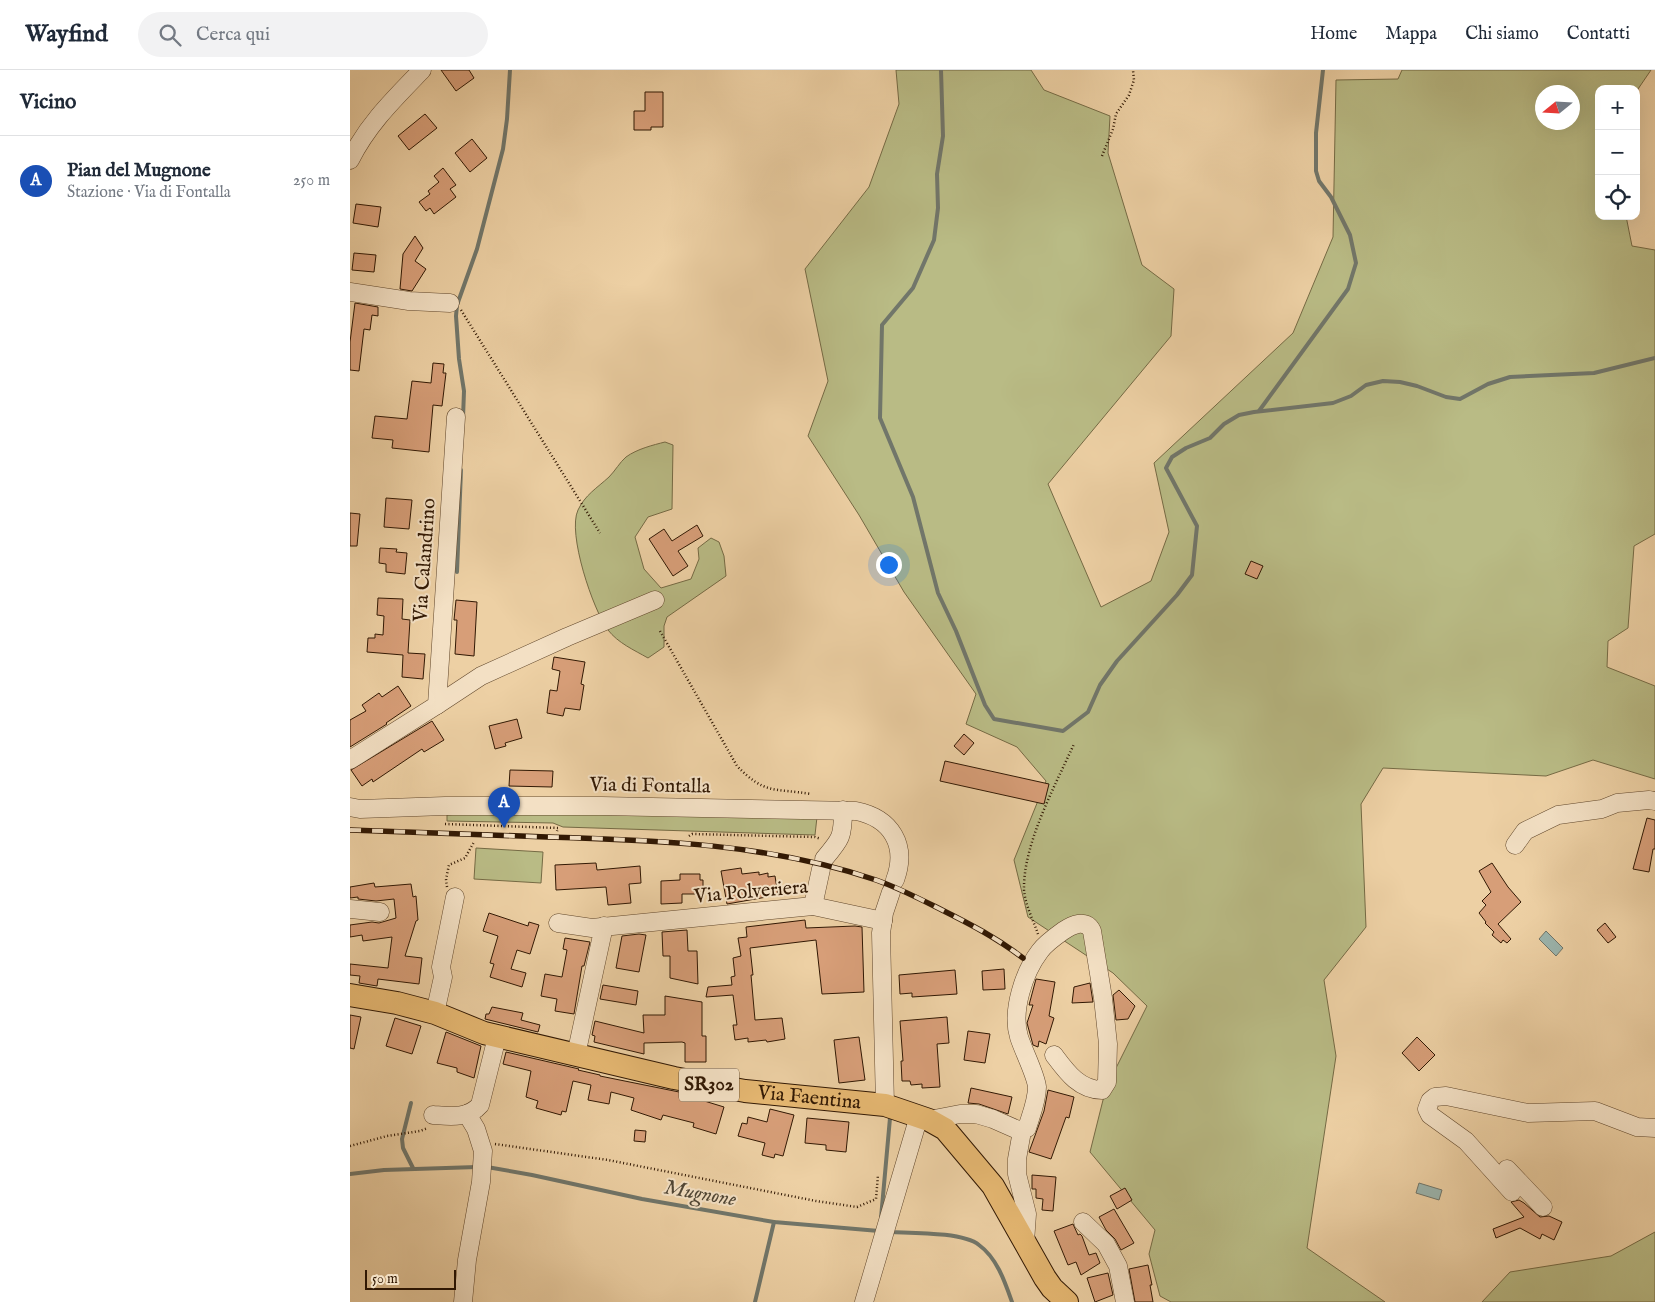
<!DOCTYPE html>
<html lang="it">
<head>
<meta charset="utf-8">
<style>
	body { margin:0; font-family:"IM FELL English",serif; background:#f2f2f3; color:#1f2937 }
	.controls { position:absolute; right:15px; top:15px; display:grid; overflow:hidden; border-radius:10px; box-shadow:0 5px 20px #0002 }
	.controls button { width:45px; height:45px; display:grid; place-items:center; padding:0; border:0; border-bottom:1px solid #e0e1e3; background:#fff; color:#1f2937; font:25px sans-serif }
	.compass { position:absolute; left:1185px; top:15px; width:45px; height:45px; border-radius:50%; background:#fff; box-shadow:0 5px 20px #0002; rotate:252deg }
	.scale { position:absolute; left:15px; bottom:12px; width:91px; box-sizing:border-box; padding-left:5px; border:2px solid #311803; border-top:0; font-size:14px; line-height:18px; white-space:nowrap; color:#311803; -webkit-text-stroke:4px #f3e0c4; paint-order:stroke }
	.you { position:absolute; left:538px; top:494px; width:18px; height:18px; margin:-12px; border:4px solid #fff; border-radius:50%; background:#1a73e8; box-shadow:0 0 0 8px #1a73e833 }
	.badge { display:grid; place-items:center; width:32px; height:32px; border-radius:50%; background:#8f2418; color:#fff; font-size:16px; font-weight:700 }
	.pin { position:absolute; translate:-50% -41px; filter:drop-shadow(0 1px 2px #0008) }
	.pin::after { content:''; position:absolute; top:26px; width:18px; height:15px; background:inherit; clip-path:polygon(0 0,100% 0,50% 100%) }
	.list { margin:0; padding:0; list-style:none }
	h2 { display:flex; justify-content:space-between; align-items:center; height:65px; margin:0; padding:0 20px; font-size:21px }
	h2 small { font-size:16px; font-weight:400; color:#747a83 }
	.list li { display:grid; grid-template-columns:32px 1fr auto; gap:15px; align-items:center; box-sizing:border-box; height:90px; padding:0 20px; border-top:1px solid #e0e1e3 }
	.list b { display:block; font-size:19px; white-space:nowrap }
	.list p { margin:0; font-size:16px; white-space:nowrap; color:#747a83 }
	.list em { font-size:16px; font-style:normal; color:#747a83 }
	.icon { flex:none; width:28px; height:28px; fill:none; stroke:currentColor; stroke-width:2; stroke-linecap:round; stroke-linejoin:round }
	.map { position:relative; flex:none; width:1305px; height:1232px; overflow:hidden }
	header { display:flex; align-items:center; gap:30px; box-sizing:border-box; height:70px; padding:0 25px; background:#fff; border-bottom:1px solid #e0e1e3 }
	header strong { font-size:24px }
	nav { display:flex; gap:28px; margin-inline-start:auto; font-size:18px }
	.search { width:350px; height:45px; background:#f2f2f3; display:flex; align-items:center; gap:12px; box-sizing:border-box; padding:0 18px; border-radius:28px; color:#747a83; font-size:19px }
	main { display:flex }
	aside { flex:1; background:#fff }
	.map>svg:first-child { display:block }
	.green { fill:#b9bb85; stroke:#756a44; fill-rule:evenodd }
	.water { fill:#9bb5ae; stroke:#71766a }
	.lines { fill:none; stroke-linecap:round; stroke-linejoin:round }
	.stream { stroke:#71766a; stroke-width:4 }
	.building { fill:#d79e78; stroke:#311803 }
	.minor-casing { stroke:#60462b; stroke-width:19 }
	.major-casing { stroke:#311803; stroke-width:24 }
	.path { stroke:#311803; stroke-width:2.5; stroke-dasharray:1 2.5; stroke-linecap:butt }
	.minor { stroke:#f3e0c4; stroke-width:18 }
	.major { stroke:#e6b872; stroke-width:22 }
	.rail-casing { stroke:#311803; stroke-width:5.5 }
	.rail { stroke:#f3e0c4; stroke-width:4; stroke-dasharray:11; stroke-linecap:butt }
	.labels { text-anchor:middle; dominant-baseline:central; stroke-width:4; stroke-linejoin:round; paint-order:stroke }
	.shield { fill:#f3e0c4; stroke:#6b543d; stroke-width:1 }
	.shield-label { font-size:19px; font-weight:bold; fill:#311803 }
	.street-label { font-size:20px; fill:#311803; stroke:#f3e0c4 }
	.water-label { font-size:21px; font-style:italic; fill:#514736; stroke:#f3e0c4 }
</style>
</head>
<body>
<header>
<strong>Wayfind</strong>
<div class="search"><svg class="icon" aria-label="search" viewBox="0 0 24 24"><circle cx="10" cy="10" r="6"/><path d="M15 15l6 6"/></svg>Cerca qui</div>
<nav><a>Home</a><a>Mappa</a><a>Chi siamo</a><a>Contatti</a></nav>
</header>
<main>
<aside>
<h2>Vicino<small></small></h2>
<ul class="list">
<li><span class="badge" style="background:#1a4fb4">A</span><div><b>Pian del Mugnone</b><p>Stazione · Via di Fontalla</p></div><em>250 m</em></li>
</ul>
</aside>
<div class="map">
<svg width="1305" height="1232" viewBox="0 0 1305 1232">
	<rect width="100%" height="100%" fill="#edd0a4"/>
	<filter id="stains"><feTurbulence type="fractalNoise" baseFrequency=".004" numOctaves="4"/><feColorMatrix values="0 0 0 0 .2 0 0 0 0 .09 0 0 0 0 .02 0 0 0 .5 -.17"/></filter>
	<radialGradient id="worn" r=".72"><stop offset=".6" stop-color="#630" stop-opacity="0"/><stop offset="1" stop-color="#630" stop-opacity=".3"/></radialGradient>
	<!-- green -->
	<g class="green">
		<path d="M 546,0 L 681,0 L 694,20 L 760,46 L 758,83 L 792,195 L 824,219 L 821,266 L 698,414 L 751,537 L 801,511 L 819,462 L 804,393 L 943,263 L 983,167 L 986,10 L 1048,9 L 1052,0 L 1301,0 L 1286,22 L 1286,19 L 1249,19 L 1249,146 L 1276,146 L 1282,176 L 1305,180 L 1305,464 L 1284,476 L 1278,558 L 1258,571 L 1257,597 L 1305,616 L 1305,709 L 1243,690 L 1196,706 L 1033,698 L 1011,734 L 1016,857 L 974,910 L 986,986 L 957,1178 L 1035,1232 L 821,1232 L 810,1226 L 799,1184 L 805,1160 L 740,1082 L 756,1018 L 797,936 L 763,903 L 678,847 L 664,790 L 696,711 L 667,677 L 616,654 L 626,624 L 554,522 L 509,445 L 458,366 L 478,311 L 455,199 L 519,117 L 549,34 ZM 1192,22 L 1222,22 L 1222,52 L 1192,52 Z"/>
		<path d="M 315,372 L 323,375 L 322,439 L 298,447 L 285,467 L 294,499 L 311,518 L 341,509 L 349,489 L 348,478 L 361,468 L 369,472 L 374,486 L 376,506 L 317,547 L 314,556 L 314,577 L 298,588 C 284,580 268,573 258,560 C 243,540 217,463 228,440 C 235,425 247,418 259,407 C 265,401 270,392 276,387 C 287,379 303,375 315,372 Z"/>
		<polygon points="120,743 467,747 465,765 213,757 203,753 97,751 97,745"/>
		<polygon points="126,778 193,782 191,813 124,809"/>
		<polygon points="1305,1162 1305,1232 1132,1232 1160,1202 1261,1186"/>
	</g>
	<!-- water -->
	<g class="water">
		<polygon points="1196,861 1213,878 1206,886 1189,869"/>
		<polygon points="1069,1113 1092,1120 1089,1130 1066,1123"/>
	</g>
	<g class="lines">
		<!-- stream -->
		<g class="stream">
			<polyline points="591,0 593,66 587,104 588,138 584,170 563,218 532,255 530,348 563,427 588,523 606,561 635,635 644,649 713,661 738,642 750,615 767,591 827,525 842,505 847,456 816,398 822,387 836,378 860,368 874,354 889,345 904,342 983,333 1001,326 1016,315 1033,311 1050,312 1067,316 1096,327 1110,329 1138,314 1160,307 1244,303 1305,288"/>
			<polyline points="909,341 998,219 1006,193 1000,165 981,127 969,111 966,101 966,63 973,0"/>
			<polyline points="113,348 114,321 109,289 106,246 107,235 127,179 153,79 157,49 160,0"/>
			<polyline points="107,502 111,400"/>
			<polyline points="61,1033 52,1069 53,1078 63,1098"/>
			<polyline points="137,1097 182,1105 292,1129 424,1152 529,1161"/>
			<polyline points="0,1104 34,1100 127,1097"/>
			<polyline points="531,1148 540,1048"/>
			<path d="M 541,1162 C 562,1163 613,1162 629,1175 C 647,1188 655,1212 662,1232"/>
			<polyline points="405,1232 424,1152"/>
		</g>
	</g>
	<!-- building -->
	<g class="building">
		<polygon points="91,0 119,0 124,8 106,21"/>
		<polygon points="295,22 313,22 313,57 301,57 301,60 284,60 284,41 295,41"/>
		<polygon points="75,44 87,58 59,80 48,66"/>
		<polygon points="122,69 137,88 120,102 105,83"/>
		<polygon points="93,98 106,115 100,119 106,127 84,144 80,138 76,141 69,132 80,124 78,121 89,112 84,106"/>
		<polygon points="6,134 31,137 28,157 3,153"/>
		<polygon points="65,166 73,178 65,191 76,199 62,221 50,219 53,184"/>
		<polygon points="4,183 26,185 24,202 2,200"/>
		<polygon points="5,233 28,237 28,246 22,245 20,260 14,259 9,301 0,300 0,272"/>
		<polygon points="83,293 94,294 93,303 96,303 92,336 83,335 79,382 42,378 43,370 22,368 25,346 57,349 62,311 81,313"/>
		<polygon points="36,428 62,430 59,459 34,457"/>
		<polygon points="0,443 10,444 7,476 0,476"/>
		<polygon points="347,455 353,466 328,481 338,496 323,506 299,469 314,459 322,471"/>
		<polygon points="30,478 47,479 46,482 57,483 55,504 36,502 36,494 29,493"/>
		<polygon points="901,491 913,496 907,509 895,504"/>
		<polygon points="28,528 53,529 52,549 60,550 58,583 75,584 73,609 52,607 53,585 17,582 18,568 25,568 25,564 33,565 34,546 27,545"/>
		<polygon points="106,530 127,532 124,586 105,584 107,550 104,550"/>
		<polygon points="204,587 235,592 231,614 234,615 230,640 215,638 213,646 197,643 200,620 207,621 210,601 202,599"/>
		<polygon points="48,616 61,636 36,653 37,654 0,677 0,650 16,641 12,635 29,623 32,627"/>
		<polygon points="167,649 172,668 155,673 156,676 145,679 139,656"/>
		<polygon points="82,651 94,670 74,682 72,679 23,712 22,709 12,716 1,700"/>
		<polygon points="614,664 624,673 614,685 604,676"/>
		<polygon points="595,691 699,714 694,734 590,711"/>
		<polygon points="160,700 203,701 202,717 159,716"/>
		<polygon points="1297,748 1305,750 1305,779 1303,779 1299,802 1283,799"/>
		<polygon points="246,793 247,800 290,796 291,813 279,814 281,833 258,835 256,817 206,820 205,795"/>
		<polygon points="1142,793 1158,817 1171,832 1148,854 1161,869 1157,873 1153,870 1151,873 1142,865 1144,862 1135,853 1136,852 1129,843 1136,835 1132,831 1141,822 1129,801"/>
		<polygon points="391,798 392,804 409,802 409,805 418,803 418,807 425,806 428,825 377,834 371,801"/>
		<polygon points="330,804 350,804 350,810 353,810 353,824 332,824 332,833 311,834 311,811 330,810"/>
		<polygon points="24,813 25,817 61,814 63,827 66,826 68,850 66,851 55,886 72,888 69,914 28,909 27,916 9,913 10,906 0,905 0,894 38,898 42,867 13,871 12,865 0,867 0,855 22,852 29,853 46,848 44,829 26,831 8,829 8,827 0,828 0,817"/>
		<polygon points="139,843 178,856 179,852 189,855 180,884 167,880 161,899 176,903 172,917 140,907 144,894 140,893 148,866 133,861"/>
		<polygon points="455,850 456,858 505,856 512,857 514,922 472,924 466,870 400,878 403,905 401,905 405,950 432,948 435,969 417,972 416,970 398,972 398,968 385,970 383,955 387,955 383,925 356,927 358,917 382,915 381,907 385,906 383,888 391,886 388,868 397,867 396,857"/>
		<polygon points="1255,853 1266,867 1258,873 1247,860"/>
		<polygon points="337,860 338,881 347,881 348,914 320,908 320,886 313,886 312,862"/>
		<polygon points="289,864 296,865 289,902 266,898 272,866"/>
		<polygon points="215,868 240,872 234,896 232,896 224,944 205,941 207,929 191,926 195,904 212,907 217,880 213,879"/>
		<polygon points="654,899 655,919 633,920 632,901"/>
		<polygon points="605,900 607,924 562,927 562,923 550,924 549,905"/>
		<polygon points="686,909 705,912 699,946 704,948 696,974 689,971 688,977 683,975 677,953 683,935 679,935"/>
		<polygon points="740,913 743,932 722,933 724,917"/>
		<polygon points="253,915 288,921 286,935 250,929"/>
		<polygon points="769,920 785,936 778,949 766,950 763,925"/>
		<polygon points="315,926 352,932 352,966 356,966 356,992 335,992 335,973 332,972 294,973 294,984 244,972 245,966 242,965 245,951 294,963 293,945 315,945"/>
		<polygon points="142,937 173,943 171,950 190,955 188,962 135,949 136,944 139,944"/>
		<polygon points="0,945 11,947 4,979 0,978"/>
		<polygon points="597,947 599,973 587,974 590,1017 572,1018 572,1014 561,1015 560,1011 552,1011 551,991 553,991 550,951"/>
		<polygon points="45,948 71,956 62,984 36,976"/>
		<polygon points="618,961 640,964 635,993 614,990"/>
		<polygon points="96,962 131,976 124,1008 107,1002 107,998 87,993"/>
		<polygon points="509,967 515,1010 489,1013 484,970"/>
		<polygon points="1067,967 1085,985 1069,1001 1052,983"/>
		<polygon points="156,982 229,999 228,1000 250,1005 250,1006 339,1024 338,1026 374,1037 366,1064 343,1057 344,1053 313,1045 311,1050 281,1040 284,1028 261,1022 259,1034 238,1030 241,1015 223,1011 216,1042 212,1041 211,1045 186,1038 188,1031 176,1027 181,1001 153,994"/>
		<polygon points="621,1018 662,1027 658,1044 629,1034 618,1033"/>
		<polygon points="698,1020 724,1027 719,1048 716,1047 701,1089 679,1082 694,1041"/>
		<polygon points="420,1039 444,1045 433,1086 425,1084 424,1088 412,1085 415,1073 388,1066 392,1053 397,1054 398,1047 417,1052"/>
		<polygon points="457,1048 499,1052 496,1082 476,1080 476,1075 455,1073"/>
		<polygon points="285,1060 296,1061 295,1072 284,1071"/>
		<polygon points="682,1105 706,1107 703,1141 692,1140 693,1129 686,1128 686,1119 682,1119"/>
		<polygon points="775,1118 782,1130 767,1139 760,1126"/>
		<polygon points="1169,1130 1174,1133 1190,1147 1199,1146 1212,1152 1204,1170 1192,1164 1190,1169 1170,1158 1146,1168 1143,1159 1174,1147 1161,1132"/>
		<polygon points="764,1139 784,1173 771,1180 765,1169 756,1160 749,1147"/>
		<polygon points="723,1154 728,1165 730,1164 732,1166 739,1185 746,1183 750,1193 731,1205 726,1192 718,1195 704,1161"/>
		<polygon points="798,1195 802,1215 800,1215 803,1232 785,1232 779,1199"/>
		<polygon points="758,1203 763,1225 745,1232 737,1208"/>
	</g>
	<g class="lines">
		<!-- minor casing -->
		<g class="minor-casing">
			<g id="minor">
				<path d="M 0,90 C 18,54 44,29 72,0"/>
				<polyline points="0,222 59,231 100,233"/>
				<polyline points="87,635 131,606 217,567 305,530"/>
				<polyline points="0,690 87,635 106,347"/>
				<path d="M 0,737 L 10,739 L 95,736 L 252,736 L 506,741 C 541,748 558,775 545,810"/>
				<polyline points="1165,775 1175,761 1208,745 1252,739 1267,733 1299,730 1305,731"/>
				<path d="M 474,789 C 491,769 493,767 493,740"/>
				<polyline points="463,836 471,799"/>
				<polyline points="0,839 30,842"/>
				<polyline points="208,853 242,858 463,836 533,851"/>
				<polyline points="85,943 93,907 91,897 105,827"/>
				<polyline points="226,985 254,856"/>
				<polyline points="535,1035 531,863 534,843 541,822"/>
				<path d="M 83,1045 C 99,1046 118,1049 130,1035 L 147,967"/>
				<path d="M 579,1050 L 610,1044 L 626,1044 L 643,1049 L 668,1060 L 677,1058 C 681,1045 687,1031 687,1017 C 686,1005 673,980 669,967 C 661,941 674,902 690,881 C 695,874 706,866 713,861 C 722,855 736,848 742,861 L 753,928 L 758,974 L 757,1012 L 752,1020 C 729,1020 716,1001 704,985"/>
				<polyline points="672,1061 667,1089 667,1104 677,1144 675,1172"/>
				<polyline points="1157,1099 1193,1137"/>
				<polyline points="1162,1122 1116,1071 1080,1045 1077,1039 1080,1031 1085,1027 1096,1026 1178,1043 1245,1041 1287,1057 1305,1058"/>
				<polyline points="733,1152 756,1174 768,1196 775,1232"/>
				<polyline points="113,1232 117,1190 131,1112 133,1081 126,1059 117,1044"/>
				<polyline points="514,1232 569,1046"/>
			</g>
		</g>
		<!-- major casing -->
		<g class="major-casing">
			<g id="major">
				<path id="s1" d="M 0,925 L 47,933 L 85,943 L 134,963 L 324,1008 L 395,1021 L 535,1035 L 579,1050 L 595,1059 L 643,1116 L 695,1208 L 702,1218 L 717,1232"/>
			</g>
		</g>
		<!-- path -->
		<g class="path">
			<polyline points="752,86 763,59 766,44 779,25 784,10 783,0"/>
			<polyline points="111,240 250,463"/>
			<path d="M 310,561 L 387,696 C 415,725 425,718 461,724"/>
			<polyline points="95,754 208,758 207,761"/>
			<polyline points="339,766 342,764 465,767 471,769"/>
			<polyline points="97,817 96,809 99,795 115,788 124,772"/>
			<path d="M 688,864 C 683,850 675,834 674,820 C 673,774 705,716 724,674"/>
			<polyline points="145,1074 258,1090 466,1131 507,1137 526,1129 528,1105"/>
			<polyline points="0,1076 37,1066 70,1061 78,1058"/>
		</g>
		<!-- minor -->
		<use href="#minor" class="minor"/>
		<!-- major -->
		<use href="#major" class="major"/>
		<!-- rail casing -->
		<g class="rail-casing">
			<path id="rail" d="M 0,760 C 66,762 131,765 197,767 C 308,770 420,774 526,810 C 549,818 570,829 592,840 C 620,854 647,868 673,888"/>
		</g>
		<!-- rail -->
		<use href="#rail" class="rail"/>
	</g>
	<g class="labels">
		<!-- shield labels -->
		<rect class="shield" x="329" y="998.5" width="60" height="33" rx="4"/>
		<g class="shield-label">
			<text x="359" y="1015">SR302</text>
		</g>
		<!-- street labels -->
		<g class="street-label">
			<text transform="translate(75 490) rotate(-86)">Via Calandrino</text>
			<text transform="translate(300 716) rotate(1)">Via di Fontalla</text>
			<text transform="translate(401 822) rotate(-5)">Via Polveriera</text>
			<text stroke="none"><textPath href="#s1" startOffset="472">Via Faentina</textPath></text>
		</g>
		<!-- water labels -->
		<g class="water-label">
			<text transform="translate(350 1124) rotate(10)">Mugnone</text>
		</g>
	</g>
	<rect width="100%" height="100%" filter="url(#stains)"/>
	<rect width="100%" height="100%" fill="url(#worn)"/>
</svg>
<div class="controls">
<button>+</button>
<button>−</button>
<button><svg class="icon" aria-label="locate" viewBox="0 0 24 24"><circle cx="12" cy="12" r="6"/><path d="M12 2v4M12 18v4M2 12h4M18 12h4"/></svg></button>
</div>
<svg class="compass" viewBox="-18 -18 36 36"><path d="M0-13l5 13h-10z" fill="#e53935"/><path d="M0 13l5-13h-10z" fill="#747a83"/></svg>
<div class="scale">50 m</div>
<div class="you"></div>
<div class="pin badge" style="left:154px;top:758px;background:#1a4fb4">A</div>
</div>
</main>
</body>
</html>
